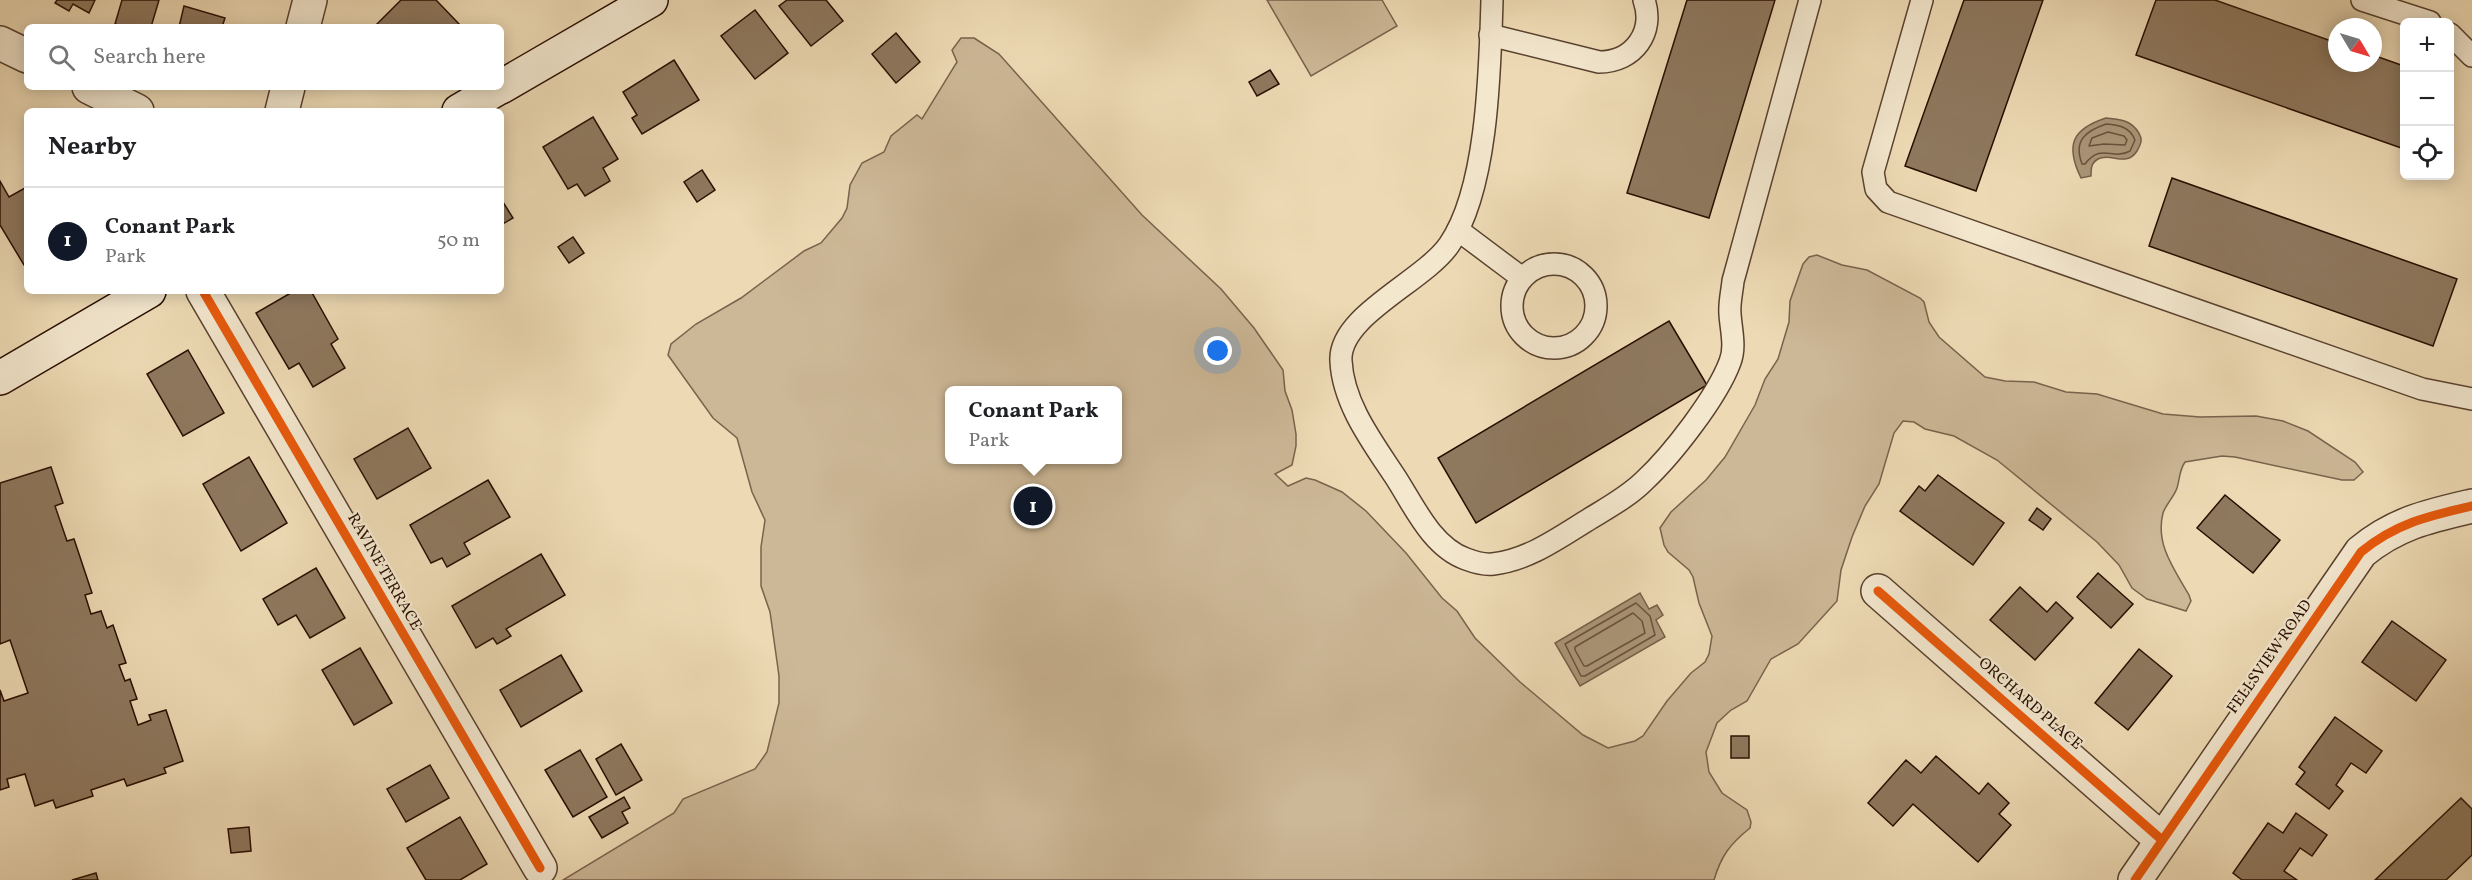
<!DOCTYPE html>
<html lang="en">
<head>
<meta charset="utf-8">
<style>
	body { margin:0; font-family:Vollkorn,serif; background:#f6f6f6; color:#202124 }
	.controls { position:absolute; right:18px; top:18px; display:grid; overflow:hidden; border-radius:9px; box-shadow:0 3px 15px #0003 }
	.controls button { width:54px; height:54px; display:grid; place-items:center; padding:0; border:0; border-bottom:2px solid #e0e0e0; background:#fff; color:#202124; font:30px sans-serif }
	.compass { position:absolute; left:2328px; top:18px; width:54px; height:54px; border-radius:50%; background:#fff; box-shadow:0 3px 15px #0003; rotate:128deg }
	.you { position:absolute; left:1218px; top:351px; width:21px; height:21px; margin:-15px; border:4px solid #fff; border-radius:50%; background:#1a73e8; box-shadow:0 0 0 9px #1a73e833 }
	.badge { display:grid; place-items:center; width:39px; height:39px; border-radius:50%; background:#111827; color:#fff; font-size:20px; font-weight:700 }
	.pin { position:absolute; translate:-50% -50%; border:3px solid #fff; box-shadow:0 2px 6px #0006 }
	.popup { position:absolute; left:945px; top:386px; width:177px; height:78px; box-sizing:border-box; display:grid; place-content:center; border-radius:9px; background:#fff; filter:drop-shadow(0 2px 4px #0005); font-size:20px; white-space:nowrap; color:#757577 }
	.popup b { font-size:22px; color:#202124 }
	.popup::after { content:''; position:absolute; left:50%; top:100%; margin-left:-12px; border:12px solid transparent; border-top-color:#fff }
	.list { margin:0; padding:0; list-style:none }
	h2 { display:flex; justify-content:space-between; align-items:center; height:78px; margin:0; padding:0 24px; font-size:26px }
	h2 small { font-size:20px; font-weight:400; color:#757577 }
	.list li { display:grid; grid-template-columns:39px 1fr auto; gap:18px; align-items:center; box-sizing:border-box; height:108px; padding:0 24px; border-top:2px solid #e0e0e0 }
	.list b { display:block; font-size:22px; white-space:nowrap }
	.list p { margin:0; font-size:20px; white-space:nowrap; color:#757577 }
	.list em { font-size:20px; font-style:normal; color:#757577 }
	.icon { flex:none; width:33px; height:33px; fill:none; stroke:currentColor; stroke-width:2; stroke-linecap:round; stroke-linejoin:round }
	.map { position:relative; flex:none; width:2472px; height:880px; overflow:hidden }
	.search { position:absolute; background:#fff; box-shadow:0 3px 15px #0003; left:24px; top:24px; width:480px; height:66px; display:flex; align-items:center; gap:15px; box-sizing:border-box; padding:0 21px; border-radius:9px; color:#757577; font-size:22px }
	.panel { position:absolute; background:#fff; box-shadow:0 3px 15px #0003; left:24px; top:108px; width:480px; height:186px; border-radius:9px }
	.map>svg:first-child { display:block }
	.green { fill:#ccb796; stroke:#7a624c; stroke-width:1.5; fill-rule:evenodd }
	.water { fill:#aa9577; stroke:#765f48; stroke-width:1.5 }
	.lines { fill:none; stroke-linecap:round; stroke-linejoin:round }
	.shore { stroke:#69523c; stroke-width:1.5 }
	.building { fill:#8e785e; stroke:#280e01; stroke-width:1.5 }
	.service-casing { stroke:#59412e; stroke-width:24 }
	.minor-casing { stroke:#59412e; stroke-width:36 }
	.secondary-casing { stroke:#280e01; stroke-width:36 }
	.service { stroke:#f3e7ce; stroke-width:21 }
	.minor { stroke:#f3e7ce; stroke-width:33 }
	.secondary { stroke:#f3e7ce; stroke-width:33 }
	.cycleway-casing { stroke:#f3e7ce; stroke-width:13 }
	.cycleway { stroke:#e8590c; stroke-width:9 }
	.labels { text-anchor:middle; dominant-baseline:central; stroke-width:4.5; stroke-linejoin:round; paint-order:stroke }
	.street-label { font-size:16px; fill:#280e01; stroke:#f3e7ce }
</style>
</head>
<body>
<div class="map">
<svg width="2472" height="880" viewBox="0 0 2472 880">
	<rect width="100%" height="100%" fill="#eddab4"/>
	<filter id="stains"><feTurbulence type="fractalNoise" baseFrequency=".00333" numOctaves="4"/><feColorMatrix values="0 0 0 0 .2 0 0 0 0 .09 0 0 0 0 .02 0 0 0 .5 -.17"/></filter>
	<radialGradient id="worn" r=".72"><stop offset=".6" stop-color="#630" stop-opacity="0"/><stop offset="1" stop-color="#630" stop-opacity=".3"/></radialGradient>
	<!-- green -->
	<g class="green">
		<polygon points="1267,0 1382,0 1397,26 1311,76"/>
		<path d="M 974,38 L 999,54 L 1142,215 L 1221,289 L 1254,328 L 1283,370 L 1285,391 L 1292,410 L 1296,434 L 1296,446 L 1292,465 L 1275,474 L 1288,486 L 1306,478 L 1315,480 L 1342,492 L 1366,511 L 1406,553 L 1442,598 L 1457,611 L 1475,638 L 1520,682 L 1583,735 L 1608,748 L 1635,741 L 1643,736 L 1667,701 L 1691,673 L 1705,662 L 1709,654 L 1712,636 L 1699,603 L 1693,577 L 1689,570 L 1668,552 L 1664,545 L 1660,528 L 1671,512 L 1706,480 L 1725,457 L 1755,405 L 1765,379 L 1778,359 L 1789,322 L 1790,301 L 1803,264 L 1809,257 L 1817,255 L 1842,265 L 1867,270 L 1920,298 L 1924,302 L 1929,322 L 1939,337 L 1985,377 L 2005,381 L 2034,382 L 2066,392 L 2097,394 L 2163,414 L 2200,417 L 2256,416 L 2283,421 L 2308,431 L 2355,462 L 2363,472 L 2354,480 L 2342,480 L 2235,457 L 2222,456 L 2185,462 C 2179,471 2180,478 2177,488 C 2174,497 2166,504 2163,513 C 2155,544 2174,569 2189,595 L 2191,601 L 2186,611 L 2147,599 L 2132,588 L 2119,565 L 2097,542 L 1997,460 L 1954,436 L 1925,429 L 1914,422 L 1903,421 L 1894,433 L 1879,484 L 1865,506 L 1852,537 L 1841,570 L 1837,601 L 1798,644 L 1771,659 L 1747,701 L 1731,710 L 1717,723 L 1706,752 L 1709,772 L 1722,793 L 1747,810 L 1751,822 L 1750,828 C 1730,844 1721,856 1714,880 L 563,880 L 674,813 L 683,799 L 755,769 L 767,752 L 779,703 L 779,676 L 770,612 L 761,586 L 761,547 L 765,520 L 752,492 L 737,438 L 713,418 L 668,355 L 671,344 L 696,324 L 741,298 L 804,251 L 821,243 L 842,218 L 847,208 L 850,185 L 862,163 L 884,152 L 891,136 L 917,115 L 922,119 L 957,62 L 952,50 L 961,38 ZM 1117,390 L 1117,460 L 949,460 L 949,390 Z"/>
	</g>
	<!-- water -->
	<g class="water">
		<path d="M 2106,118 C 2114,119 2122,119 2129,123 C 2134,126 2139,132 2141,138 C 2142,143 2139,147 2137,151 C 2126,168 2111,152 2098,159 C 2091,163 2091,169 2091,176 L 2081,178 C 2065,145 2072,129 2106,118 Z"/>
		<polygon points="1640,593 1649,609 1657,605 1663,615 1656,620 1665,637 1580,686 1555,643"/>
	</g>
	<g class="lines">
		<!-- shore -->
		<g class="shore">
			<path d="M 2106,124 C 2119,125 2130,127 2135,140 L 2130,151 C 2112,161 2102,142 2085,164 L 2082,164 C 2073,140 2086,131 2106,124 Z"/>
			<polygon points="2108,132 2124,136 2127,140 2125,145 2104,144 2089,146 2092,138"/>
			<polygon points="1636,603 1650,616 1655,635 1585,676 1581,676 1565,644"/>
			<polygon points="1633,613 1642,621 1645,633 1587,666 1584,666 1575,650 1575,647"/>
		</g>
	</g>
	<!-- building -->
	<g class="building">
		<polygon points="57,0 95,0 89,13 73,4 69,11 55,3"/>
		<polygon points="122,0 159,0 151,27 125,27 115,24"/>
		<polygon points="401,0 436,0 459,24 456,27 374,27"/>
		<polygon points="787,0 826,0 843,21 811,46 779,6"/>
		<polygon points="1687,0 1775,0 1709,218 1627,193"/>
		<polygon points="1964,0 2043,0 1976,191 1905,166"/>
		<polygon points="2156,0 2215,0 2337,43 2337,63 2373,63 2373,55 2404,66 2404,149 2136,55"/>
		<polygon points="184,6 225,18 222,27 179,27"/>
		<polygon points="755,10 788,53 755,79 721,36"/>
		<polygon points="896,33 920,62 896,83 872,54"/>
		<polygon points="674,60 699,100 642,134 632,118 637,115 623,92"/>
		<polygon points="1270,70 1279,84 1257,96 1249,82"/>
		<polygon points="593,117 618,159 603,168 610,181 585,196 577,184 568,189 543,147"/>
		<polygon points="702,170 715,190 697,202 684,182"/>
		<polygon points="2172,178 2457,279 2433,346 2149,246"/>
		<polygon points="0,181 9,197 25,188 27,191 27,263 24,265 0,225"/>
		<polygon points="501,199 513,218 501,225"/>
		<polygon points="573,237 584,253 569,263 558,247"/>
		<polygon points="294,291 311,291 338,339 331,344 345,368 313,387 299,363 289,369 256,313"/>
		<polygon points="1669,321 1707,385 1476,523 1438,458"/>
		<polygon points="188,350 224,413 183,436 147,374"/>
		<polygon points="408,428 431,468 377,499 354,459"/>
		<polygon points="249,457 287,523 241,551 203,484"/>
		<polygon points="51,467 63,503 55,506 67,541 74,539 92,593 85,595 91,614 101,611 107,628 113,625 126,663 119,665 125,681 130,679 137,699 130,701 138,725 151,720 149,715 166,710 183,761 164,768 166,773 127,786 124,779 91,790 93,796 56,808 53,800 35,806 25,774 7,779 9,787 0,790 0,690 4,701 28,693 10,640 0,644 0,483"/>
		<polygon points="1938,475 2004,523 1973,565 1900,511 1919,486 1925,491"/>
		<polygon points="488,480 510,517 464,543 470,554 447,567 442,558 431,563 410,525"/>
		<polygon points="2225,495 2280,540 2253,573 2197,528"/>
		<polygon points="2037,508 2051,519 2043,530 2029,520"/>
		<polygon points="541,554 565,595 506,629 511,636 497,644 493,638 476,648 452,606"/>
		<polygon points="316,568 345,618 310,638 296,615 278,625 263,599"/>
		<polygon points="2098,573 2133,604 2111,628 2077,597"/>
		<polygon points="2020,587 2047,612 2056,602 2073,618 2035,660 1990,620"/>
		<polygon points="2392,621 2446,660 2416,701 2362,662"/>
		<polygon points="360,648 392,703 354,725 322,670"/>
		<polygon points="2139,649 2172,676 2128,730 2095,703"/>
		<polygon points="561,655 582,691 521,727 500,690"/>
		<polygon points="2335,717 2382,751 2366,773 2351,763 2336,785 2343,791 2329,809 2296,784 2305,772 2299,767"/>
		<rect x="1731" y="736" width="18" height="22"/>
		<polygon points="621,744 642,780 616,795 596,759"/>
		<polygon points="580,750 607,797 573,817 545,770"/>
		<polygon points="1936,756 1979,794 1988,783 2009,803 1999,814 2011,825 1978,862 1913,804 1893,826 1868,803 1906,760 1921,773"/>
		<polygon points="430,765 449,798 406,822 387,789"/>
		<polygon points="624,797 630,808 622,812 628,823 602,838 589,817"/>
		<polygon points="2461,798 2472,809 2472,855 2446,880 2375,880"/>
		<polygon points="2296,813 2327,835 2312,856 2300,848 2284,871 2297,880 2242,880 2233,873 2268,823 2283,833"/>
		<polygon points="460,817 487,864 460,880 426,880 407,848"/>
		<polygon points="249,827 251,851 231,853 228,829"/>
		<polygon points="96,873 98,880 72,880"/>
	</g>
	<g class="lines">
		<!-- service casing -->
		<g class="service-casing">
			<g id="service">
				<path d="M 1492,0 C 1490,68 1488,189 1449,245 C 1423,282 1338,316 1341,361 C 1343,404 1373,443 1396,478 C 1414,506 1432,547 1466,559 C 1474,562 1485,565 1493,564 C 1529,560 1560,537 1591,518 C 1609,507 1629,496 1644,481 C 1672,455 1717,397 1730,362 C 1736,347 1731,330 1730,314 C 1729,303 1732,292 1733,281 L 1810,0"/>
				<polyline points="1922,0 1873,172 1876,189 1888,202 2422,389 2472,399"/>
				<polyline points="2362,0 2430,22"/>
				<polyline points="2450,34 2472,56"/>
				<path d="M 1490,35 L 1599,62 C 1634,62 1655,32 1644,0"/>
				<polyline points="1458,230 1522,278"/>
				<circle cx="1554" cy="306" r="42"/>
			</g>
		</g>
		<!-- minor casing -->
		<g class="minor-casing">
			<g id="minor">
				<polyline points="303,27 310,0"/>
				<polyline points="0,43 27,56"/>
				<polyline points="89,87 137,111"/>
				<polyline points="282,111 288,87"/>
				<polyline points="203,291 540,868"/>
				<polyline points="1878,591 2162,840"/>
				<path d="M 2135,880 L 2361,552 C 2396,523 2429,516 2472,506"/>
			</g>
		</g>
		<!-- secondary casing -->
		<g class="secondary-casing">
			<g id="secondary">
				<polyline points="501,87 651,0"/>
				<polyline points="459,111 500,87"/>
				<polyline points="0,378 149,291"/>
			</g>
		</g>
		<!-- service -->
		<use href="#service" class="service"/>
		<!-- minor -->
		<use href="#minor" class="minor"/>
		<!-- secondary -->
		<use href="#secondary" class="secondary"/>
		<!-- cycleway casing -->
		<g class="cycleway-casing">
			<g id="cycleway">
				<polyline points="203,291 540,868"/>
				<polyline points="1878,591 2162,840"/>
				<path d="M 2135,880 L 2361,552 C 2396,523 2429,516 2472,506"/>
			</g>
		</g>
		<!-- cycleway -->
		<use href="#cycleway" class="cycleway"/>
	</g>
	<g class="labels">
		<!-- street labels -->
		<g class="street-label">
			<text transform="translate(384 572) rotate(60)">RAVINE TERRACE</text>
			<text transform="translate(2270 657) rotate(-55)">FELLSVIEW ROAD</text>
			<text transform="translate(2030 704) rotate(41)">ORCHARD PLACE</text>
		</g>
	</g>
	<rect width="100%" height="100%" filter="url(#stains)"/>
	<rect width="100%" height="100%" fill="url(#worn)"/>
</svg>
<div class="controls">
<button>+</button>
<button>−</button>
<button><svg class="icon" aria-label="locate" viewBox="0 0 24 24"><circle cx="12" cy="12" r="6"/><path d="M12 2v4M12 18v4M2 12h4M18 12h4"/></svg></button>
</div>
<svg class="compass" viewBox="-18 -18 36 36"><path d="M0-13l5 13h-10z" fill="#e53935"/><path d="M0 13l5-13h-10z" fill="#757577"/></svg>
<div class="you"></div>
<div class="pin badge" style="left:1033px;top:506px">1</div>
<div class="popup"><b>Conant Park</b>Park</div>
<div class="search"><svg class="icon" aria-label="search" viewBox="0 0 24 24"><circle cx="10" cy="10" r="6"/><path d="M15 15l6 6"/></svg>Search here</div>
<section class="panel">
<h2>Nearby<small></small></h2>
<ul class="list">
<li><span class="badge">1</span><div><b>Conant Park</b><p>Park</p></div><em>50 m</em></li>
</ul>
</section>
</div>
</body>
</html>
